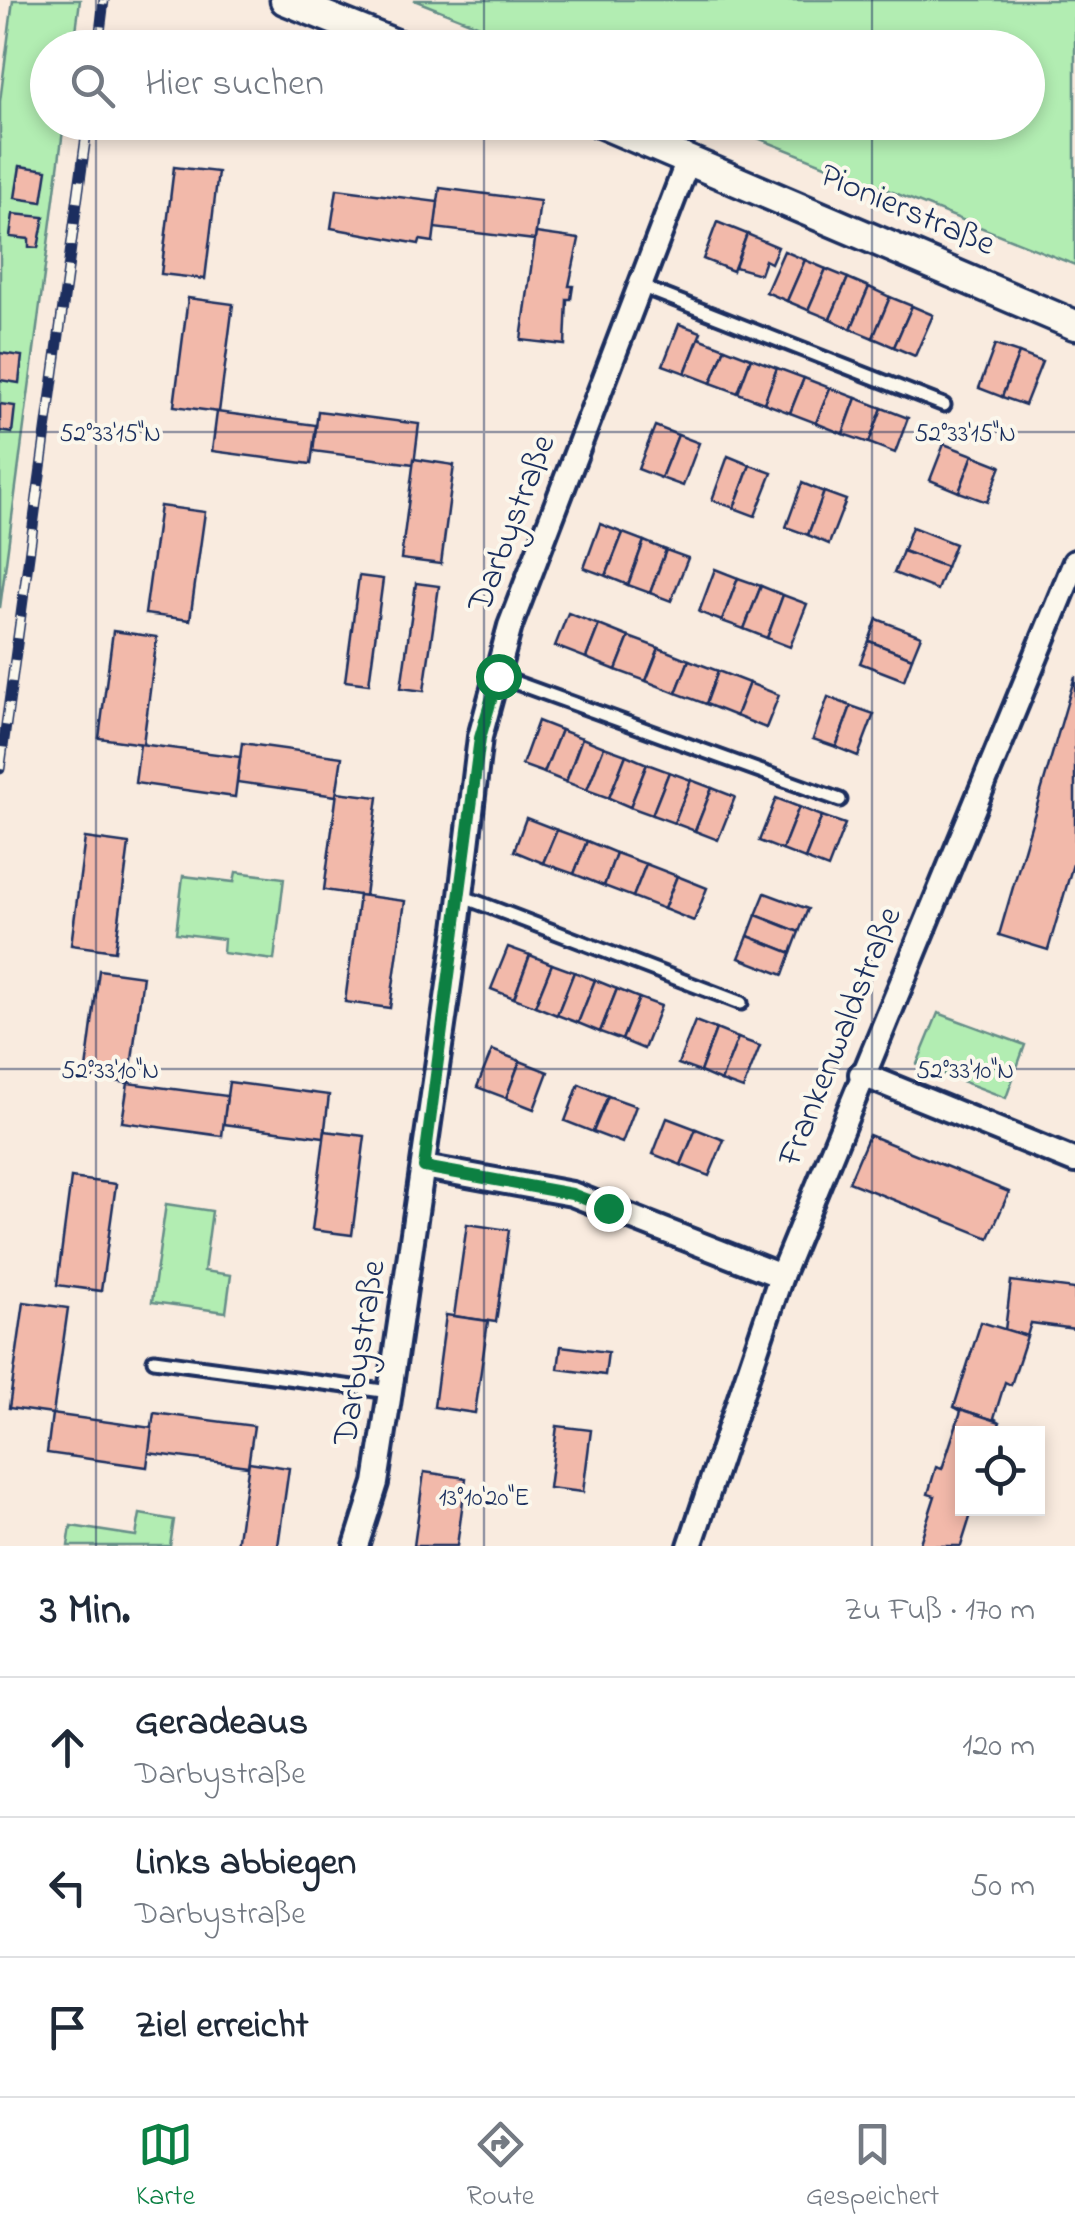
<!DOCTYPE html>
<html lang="de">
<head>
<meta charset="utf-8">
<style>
	body { margin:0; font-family:"Indie Flower",sans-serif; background:#f6f6f7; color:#1f2937 }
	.controls { position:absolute; right:30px; bottom:30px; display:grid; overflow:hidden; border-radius:0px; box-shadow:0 5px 15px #0003 }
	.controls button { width:90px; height:90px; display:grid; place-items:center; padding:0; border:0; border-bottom:2px solid #e0e1e3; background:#fff; color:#1f2937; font:50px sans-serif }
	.stop { position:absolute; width:30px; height:30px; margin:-22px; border:8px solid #0b8043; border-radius:50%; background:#fff }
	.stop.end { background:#0b8043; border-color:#fff; box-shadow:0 2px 10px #0008 }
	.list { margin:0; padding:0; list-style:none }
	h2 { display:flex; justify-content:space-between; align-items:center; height:130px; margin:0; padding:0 40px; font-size:42px }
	h2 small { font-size:32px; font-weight:400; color:#747a83 }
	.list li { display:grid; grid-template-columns:65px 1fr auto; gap:30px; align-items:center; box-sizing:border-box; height:140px; padding:0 40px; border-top:2px solid #e0e1e3 }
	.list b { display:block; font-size:38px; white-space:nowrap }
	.list p { margin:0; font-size:32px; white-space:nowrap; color:#747a83 }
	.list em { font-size:32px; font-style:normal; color:#747a83 }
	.icon { flex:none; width:55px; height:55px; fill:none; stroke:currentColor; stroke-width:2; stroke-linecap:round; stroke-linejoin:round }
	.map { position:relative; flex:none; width:1075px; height:1546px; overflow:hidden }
	.search { position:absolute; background:#fff; box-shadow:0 5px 15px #0003; left:30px; right:30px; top:30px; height:110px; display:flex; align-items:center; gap:25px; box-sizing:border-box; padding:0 35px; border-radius:55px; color:#747a83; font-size:38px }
	.sheet { height:550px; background:#fff }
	nav { display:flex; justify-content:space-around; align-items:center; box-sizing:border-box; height:140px; border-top:2px solid #e0e1e3; background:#fff; font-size:28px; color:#747a83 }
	nav a { display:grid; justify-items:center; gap:5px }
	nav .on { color:#0b8043 }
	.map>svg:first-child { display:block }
	.green { fill:#b2edb2; stroke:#668e88; stroke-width:2.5 }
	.building { fill:#f2b9aa; stroke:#1b2f5e; stroke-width:2.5 }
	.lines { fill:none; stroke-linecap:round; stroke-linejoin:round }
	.service-casing { stroke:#1b2f5e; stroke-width:19 }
	.minor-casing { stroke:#1b2f5e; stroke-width:30 }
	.tertiary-casing { stroke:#1b2f5e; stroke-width:35 }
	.service { stroke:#fbf7ec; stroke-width:11 }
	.minor { stroke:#fbf7ec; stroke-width:22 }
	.tertiary { stroke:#fbf7ec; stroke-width:28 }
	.rail-casing { stroke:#1b2f5e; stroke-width:11 }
	.rail { stroke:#fbf7ec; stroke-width:8; stroke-dasharray:22; stroke-linecap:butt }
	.route { stroke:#0b8043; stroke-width:12 }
	.ticks { fill:none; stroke:#1b2f5e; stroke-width:2.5; stroke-opacity:0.45 }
	.labels { text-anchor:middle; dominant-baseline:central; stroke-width:8; stroke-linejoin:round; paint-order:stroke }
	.street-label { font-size:35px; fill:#1b2f5e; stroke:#fbf7ec }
	.ticks-label { font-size:25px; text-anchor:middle; fill:#1b2f5e; stroke:#fbf7ec; stroke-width:8; stroke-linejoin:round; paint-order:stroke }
</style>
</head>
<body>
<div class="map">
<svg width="1075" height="1546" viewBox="0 0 1075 1546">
	<rect width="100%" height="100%" fill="#f9ebdf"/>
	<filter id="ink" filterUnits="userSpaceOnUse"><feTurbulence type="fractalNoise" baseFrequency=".01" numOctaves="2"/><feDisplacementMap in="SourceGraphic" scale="20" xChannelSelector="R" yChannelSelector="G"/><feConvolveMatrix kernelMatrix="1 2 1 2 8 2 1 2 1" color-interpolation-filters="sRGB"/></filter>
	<g filter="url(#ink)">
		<!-- green -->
		<g class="green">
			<polygon points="13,0 80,0 74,47 48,48 48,122 64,123 0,608 0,101"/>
			<polygon points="414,0 1075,0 1075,265 720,123 1028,122 1028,48 533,47"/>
			<polygon points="236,872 284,878 274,960 223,953 224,939 176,933 183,876 234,882"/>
			<polygon points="938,1013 1025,1045 1006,1098 917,1064"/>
			<polygon points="166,1204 212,1211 204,1271 231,1275 226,1312 152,1302"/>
			<polygon points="140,1514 174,1520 170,1546 68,1546 71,1526 136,1536"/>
		</g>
		<!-- building -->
		<g class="building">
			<polygon points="20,166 47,170 42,202 15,198"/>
			<polygon points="174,167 218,172 205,279 161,274"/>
			<polygon points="440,188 540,201 535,240 434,228"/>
			<polygon points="337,189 438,202 433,242 420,240 419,244 331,228"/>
			<polygon points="13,214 44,217 38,248 29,247 29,239 10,237"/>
			<polygon points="717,222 747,234 733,271 703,259"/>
			<polygon points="536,233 579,239 569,286 573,286 571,299 567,299 565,345 521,340"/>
			<polygon points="747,234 778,247 771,263 765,260 760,274 735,267"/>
			<polygon points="784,251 805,260 787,301 766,292"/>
			<polygon points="805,260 826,269 808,310 787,301"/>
			<polygon points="826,269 848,278 830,319 808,310"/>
			<polygon points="848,278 869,287 851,329 830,319"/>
			<polygon points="869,287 890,297 873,338 851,329"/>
			<polygon points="890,297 912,306 894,347 873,338"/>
			<polygon points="188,298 233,304 219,412 174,406"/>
			<polygon points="912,306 933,315 915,356 894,347"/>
			<polygon points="679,324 701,332 685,373 663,365"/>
			<polygon points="699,338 725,348 711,383 685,373"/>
			<polygon points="995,345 1019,353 1002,397 979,388"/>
			<polygon points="725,348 751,358 738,393 711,383"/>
			<polygon points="0,353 22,356 19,383 0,380"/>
			<polygon points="1019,353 1042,362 1025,405 1002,397"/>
			<polygon points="751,358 777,368 764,403 738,393"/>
			<polygon points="777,368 804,378 790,413 764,403"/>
			<polygon points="804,378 830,388 816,423 790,413"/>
			<polygon points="830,388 856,398 843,434 816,423"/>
			<polygon points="856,398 882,408 869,443 843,434"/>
			<polygon points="0,404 15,406 12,433 0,431"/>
			<polygon points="882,408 908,418 895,453 869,443"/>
			<polygon points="318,411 419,424 414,464 313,451"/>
			<polygon points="217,412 316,425 311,464 212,451"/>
			<polygon points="655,426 678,435 661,478 638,469"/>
			<polygon points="678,435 699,443 683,486 661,478"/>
			<polygon points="944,444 973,455 959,492 930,480"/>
			<polygon points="973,455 1001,466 987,502 959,492"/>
			<polygon points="728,456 750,465 734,508 712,500"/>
			<polygon points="414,459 454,465 441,564 401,559"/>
			<polygon points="750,465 772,473 755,516 734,508"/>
			<polygon points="802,483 824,492 808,535 786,527"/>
			<polygon points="824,492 846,500 829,544 808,535"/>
			<polygon points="160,506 205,512 190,620 145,614"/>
			<polygon points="600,524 623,533 606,576 584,568"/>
			<polygon points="912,527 955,544 946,567 903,551"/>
			<polygon points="623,533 644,541 628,585 606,576"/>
			<polygon points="644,541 666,550 650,593 628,585"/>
			<polygon points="666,550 688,558 671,601 650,593"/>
			<polygon points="903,551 946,567 937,590 894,573"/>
			<polygon points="715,569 738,578 722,621 699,612"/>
			<polygon points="359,576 383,579 369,684 345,681"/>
			<polygon points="738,578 761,586 744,629 722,621"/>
			<polygon points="416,583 439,586 424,691 401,688"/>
			<polygon points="761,586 783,595 767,638 744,629"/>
			<polygon points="783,595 807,604 790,647 767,638"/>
			<polygon points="568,613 599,625 586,658 555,646"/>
			<polygon points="877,619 921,636 912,658 869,641"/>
			<polygon points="599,625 629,637 616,670 586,658"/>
			<polygon points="113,631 157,637 143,744 99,738"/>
			<polygon points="629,637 659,648 646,681 616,670"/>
			<polygon points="869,641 912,658 904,680 860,663"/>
			<polygon points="659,648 689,660 676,693 646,681"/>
			<polygon points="689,660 718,671 706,704 676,693"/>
			<polygon points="718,671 749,683 736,716 706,704"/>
			<polygon points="1075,676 1075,857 1048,950 999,935"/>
			<polygon points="749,683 779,695 766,728 736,716"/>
			<polygon points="828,697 851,706 836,747 813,739"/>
			<polygon points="851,706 874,714 858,756 836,747"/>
			<polygon points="538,721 561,730 544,773 522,765"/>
			<polygon points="561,730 582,738 566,782 544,773"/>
			<polygon points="582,738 604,747 587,790 566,782"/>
			<polygon points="242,743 342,757 336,796 237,782"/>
			<polygon points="140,744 240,757 235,797 135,783"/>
			<polygon points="604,747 626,755 609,798 587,790"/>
			<polygon points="626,755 647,764 630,807 609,798"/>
			<polygon points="647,764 669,772 652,815 630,807"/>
			<polygon points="669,772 691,780 674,823 652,815"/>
			<polygon points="691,780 712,788 695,831 674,823"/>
			<polygon points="712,788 735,797 718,840 695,831"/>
			<polygon points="337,792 378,797 365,896 324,890"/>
			<polygon points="776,798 799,807 782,850 759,841"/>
			<polygon points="799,807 822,816 805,859 782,850"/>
			<polygon points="822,816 845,824 828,868 805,859"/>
			<polygon points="526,818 557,830 543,863 514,851"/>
			<polygon points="557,830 587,841 574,874 543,863"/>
			<polygon points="85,838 129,844 115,951 71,945"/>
			<polygon points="587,841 616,853 604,886 574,874"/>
			<polygon points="616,853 646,864 633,897 604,886"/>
			<polygon points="646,864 677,876 664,909 633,897"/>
			<polygon points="677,876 707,888 694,921 664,909"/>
			<polygon points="765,893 808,909 799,932 756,915"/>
			<polygon points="359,895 405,901 390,1008 345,1002"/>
			<polygon points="756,915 799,932 791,953 748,936"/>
			<polygon points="748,936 791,953 783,975 739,958"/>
			<polygon points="508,947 530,955 514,998 491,989"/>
			<polygon points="530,955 552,964 535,1006 514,998"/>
			<polygon points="552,964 574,972 557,1015 535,1006"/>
			<polygon points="99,970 143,976 129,1083 85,1077"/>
			<polygon points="574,972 595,980 578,1023 557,1015"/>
			<polygon points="595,980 617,989 600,1032 578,1023"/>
			<polygon points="617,989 639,998 622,1040 600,1032"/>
			<polygon points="639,998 661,1006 644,1049 622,1040"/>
			<polygon points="695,1021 716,1029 700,1072 678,1064"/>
			<polygon points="716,1029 738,1038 721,1081 700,1072"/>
			<polygon points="738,1038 760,1046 743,1089 721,1081"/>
			<polygon points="492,1050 520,1061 506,1098 477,1087"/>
			<polygon points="520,1061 548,1072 534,1109 506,1098"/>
			<polygon points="229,1082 329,1095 324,1137 223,1124"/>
			<polygon points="128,1083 227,1096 222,1136 122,1122"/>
			<polygon points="579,1084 608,1096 593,1132 565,1121"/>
			<polygon points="608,1096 636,1106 622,1143 593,1132"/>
			<polygon points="667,1118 696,1129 681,1165 653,1154"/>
			<polygon points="696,1129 724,1140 709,1176 681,1165"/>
			<polygon points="325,1131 365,1136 352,1235 312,1230"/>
			<polygon points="869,1135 1009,1192 989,1238 849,1182"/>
			<polygon points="71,1178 116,1184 101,1291 57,1285"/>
			<polygon points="467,1224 509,1230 496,1322 454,1316"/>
			<polygon points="1011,1281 1075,1289 1075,1329 1031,1323 1027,1336 1005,1330"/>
			<polygon points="24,1302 68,1308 53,1414 9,1408"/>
			<polygon points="446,1315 488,1321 475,1413 434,1407"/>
			<polygon points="981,1322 1027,1336 1011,1385 1005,1382 994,1418 1000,1422 954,1407"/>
			<polygon points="561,1346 608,1352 605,1375 558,1369"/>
			<polygon points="954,1407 1000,1422 996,1434 962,1434 962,1508 973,1508 961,1546 919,1546 935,1496 928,1494 936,1467 942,1469 961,1411"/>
			<polygon points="154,1413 254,1426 248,1466 148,1453"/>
			<polygon points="52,1414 152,1428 147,1467 47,1453"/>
			<polygon points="557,1426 591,1430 583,1492 549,1488"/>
			<polygon points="249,1462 289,1468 278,1546 237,1546"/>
			<polygon points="424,1472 466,1478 457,1546 414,1546"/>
		</g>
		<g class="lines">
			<!-- service casing -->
			<g class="service-casing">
				<g id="service">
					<polyline points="640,286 944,405"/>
					<polyline points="497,676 840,800"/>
					<polyline points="461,896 741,1003"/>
					<polyline points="154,1360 390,1392"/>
				</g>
			</g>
			<!-- minor casing -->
			<g class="minor-casing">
				<g id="minor">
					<polyline points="861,1074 1075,1161"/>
					<polyline points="424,1167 572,1194 781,1276"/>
					<polyline points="356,1546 376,1483 390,1392 457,929 480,737 510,626 689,158"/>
					<polyline points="690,1546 781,1276 1075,562"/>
				</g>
			</g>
			<!-- tertiary casing -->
			<g class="tertiary-casing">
				<g id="tertiary">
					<polyline points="285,0 405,48"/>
					<polyline points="598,122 1075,325"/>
				</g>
			</g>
			<!-- service -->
			<use href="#service" class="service"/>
			<!-- minor -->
			<use href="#minor" class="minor"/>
			<!-- tertiary -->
			<use href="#tertiary" class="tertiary"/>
			<!-- rail casing -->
			<g class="rail-casing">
				<g id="rail">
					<polyline points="98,48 104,0"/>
					<polyline points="0,769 88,122"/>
				</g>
			</g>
			<!-- rail -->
			<use href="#rail" class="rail"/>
		</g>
	</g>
	<g class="lines" filter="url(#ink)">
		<!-- route -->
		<polyline class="route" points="498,676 480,738 424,1167 572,1194 608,1208"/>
	</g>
	<!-- ticks -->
	<path class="ticks" d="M 96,0 L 96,48M 484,0 L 484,48M 872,0 L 872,48M 96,122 L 96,1546M 484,122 L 484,1546M 872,122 L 872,1546M 0,432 L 1075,432M 0,1069 L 1075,1069"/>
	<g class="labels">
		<!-- street labels -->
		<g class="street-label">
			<text transform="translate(907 211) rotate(23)">Pionierstraße</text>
			<text transform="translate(513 524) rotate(-69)">Darbystraße</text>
			<text transform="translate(841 1037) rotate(-68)">Frankenwaldstraße</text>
			<text transform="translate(361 1353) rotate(-81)">Darbystraße</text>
		</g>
	</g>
	<g class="ticks-label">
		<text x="110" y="441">52°33'15"N</text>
		<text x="965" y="441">52°33'15"N</text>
		<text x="110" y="1078">52°33'10"N</text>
		<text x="965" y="1078">52°33'10"N</text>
		<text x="484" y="1505">13°10'20"E</text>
	</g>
</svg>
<div class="controls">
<button><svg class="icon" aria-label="locate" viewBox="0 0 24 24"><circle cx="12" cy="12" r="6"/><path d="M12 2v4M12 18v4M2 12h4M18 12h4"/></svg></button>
</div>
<div class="stop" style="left:498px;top:676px"></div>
<div class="stop end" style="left:608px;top:1208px"></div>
<div class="search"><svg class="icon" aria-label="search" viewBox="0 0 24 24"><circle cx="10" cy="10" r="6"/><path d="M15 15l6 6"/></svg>Hier suchen</div>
</div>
<section class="sheet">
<h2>3 Min.<small>Zu Fuß · 170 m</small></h2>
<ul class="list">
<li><svg class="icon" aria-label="ahead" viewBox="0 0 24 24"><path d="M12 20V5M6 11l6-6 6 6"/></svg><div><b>Geradeaus</b><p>Darbystraße</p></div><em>120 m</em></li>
<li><svg class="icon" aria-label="left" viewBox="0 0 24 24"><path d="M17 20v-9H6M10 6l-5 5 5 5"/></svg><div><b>Links abbiegen</b><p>Darbystraße</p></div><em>50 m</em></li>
<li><svg class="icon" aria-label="arrive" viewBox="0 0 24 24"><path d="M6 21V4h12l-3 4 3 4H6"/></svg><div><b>Ziel erreicht</b></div></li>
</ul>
</section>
<nav>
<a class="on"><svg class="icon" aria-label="map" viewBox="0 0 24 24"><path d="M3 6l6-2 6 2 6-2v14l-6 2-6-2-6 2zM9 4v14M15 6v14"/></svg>Karte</a>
<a><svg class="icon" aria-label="directions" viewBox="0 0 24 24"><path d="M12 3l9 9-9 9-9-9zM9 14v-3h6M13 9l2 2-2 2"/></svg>Route</a>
<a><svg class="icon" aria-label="saved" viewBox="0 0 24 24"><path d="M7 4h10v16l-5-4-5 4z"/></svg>Gespeichert</a>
</nav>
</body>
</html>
